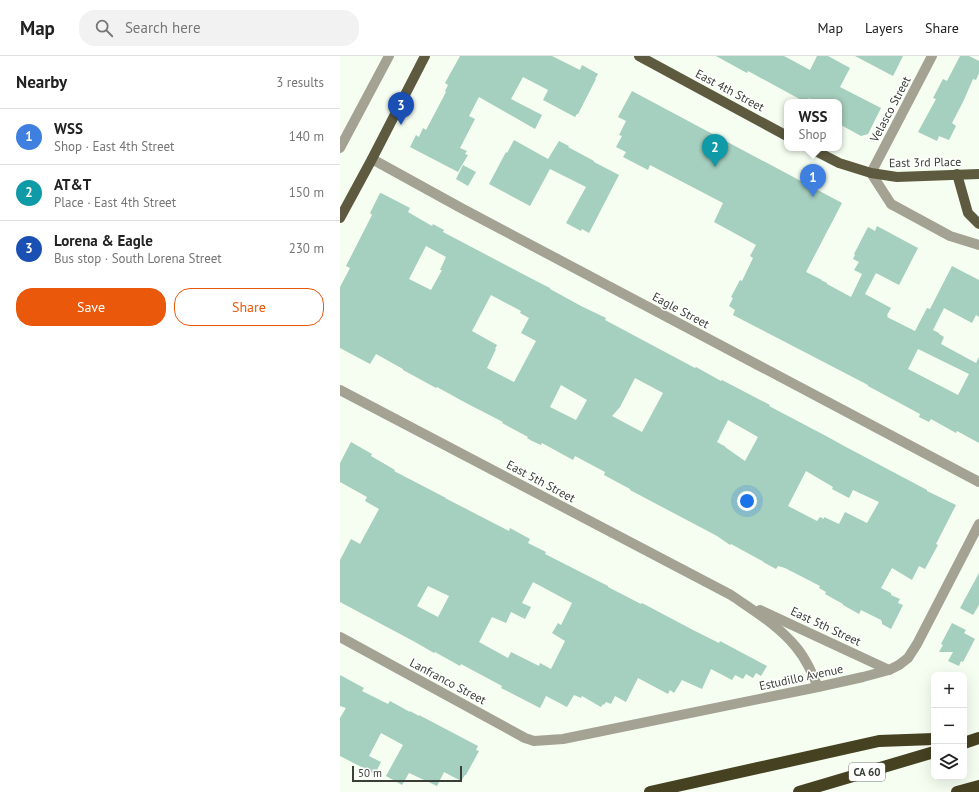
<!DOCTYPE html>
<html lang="en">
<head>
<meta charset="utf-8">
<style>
	body { margin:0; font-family:"PT Sans",sans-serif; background:#f2f2f2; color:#222 }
	.controls { position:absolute; right:12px; bottom:12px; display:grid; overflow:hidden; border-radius:8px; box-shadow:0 4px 16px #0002 }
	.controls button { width:36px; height:36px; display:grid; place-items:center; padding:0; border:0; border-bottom:1px solid #e0e0e0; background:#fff; color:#222; font:20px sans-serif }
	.scale { position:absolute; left:12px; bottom:10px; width:110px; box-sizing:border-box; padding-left:4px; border:2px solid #393f36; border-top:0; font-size:11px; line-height:14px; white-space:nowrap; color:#393f36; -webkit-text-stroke:3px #fff; paint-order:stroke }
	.you { position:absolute; left:407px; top:445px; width:14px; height:14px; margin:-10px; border:3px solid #fff; border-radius:50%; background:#1a73e8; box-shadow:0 0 0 6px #1a73e833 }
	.badge { display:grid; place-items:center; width:26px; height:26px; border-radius:50%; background:#ea580c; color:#fff; font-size:13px; font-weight:700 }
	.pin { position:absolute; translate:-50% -33px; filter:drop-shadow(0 1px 2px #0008) }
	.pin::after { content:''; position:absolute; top:21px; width:14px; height:12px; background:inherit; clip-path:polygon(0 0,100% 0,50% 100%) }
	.popup { position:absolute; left:444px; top:43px; width:58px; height:52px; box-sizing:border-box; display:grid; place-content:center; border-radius:8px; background:#fff; filter:drop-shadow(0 1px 3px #0005); font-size:13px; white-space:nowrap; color:#767676 }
	.popup b { font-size:15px; color:#222 }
	.popup::after { content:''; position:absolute; left:50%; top:100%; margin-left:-8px; border:8px solid transparent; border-top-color:#fff }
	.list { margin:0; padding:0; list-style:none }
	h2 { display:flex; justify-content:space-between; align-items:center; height:52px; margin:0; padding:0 16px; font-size:17px }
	h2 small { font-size:13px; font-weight:400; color:#767676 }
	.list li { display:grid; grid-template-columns:26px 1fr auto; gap:12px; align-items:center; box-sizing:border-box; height:56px; padding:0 16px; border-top:1px solid #e0e0e0 }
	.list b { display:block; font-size:15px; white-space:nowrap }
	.list p { margin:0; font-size:13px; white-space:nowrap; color:#767676 }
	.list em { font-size:13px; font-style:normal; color:#767676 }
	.actions { display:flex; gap:8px; padding:12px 16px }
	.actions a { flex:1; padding:9px 0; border:1px solid #ea580c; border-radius:16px; text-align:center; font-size:14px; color:#ea580c }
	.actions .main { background:#ea580c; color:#fff }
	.icon { flex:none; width:22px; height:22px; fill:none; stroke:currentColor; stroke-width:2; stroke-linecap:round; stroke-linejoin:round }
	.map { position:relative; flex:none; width:639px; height:736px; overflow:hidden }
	header { display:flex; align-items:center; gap:24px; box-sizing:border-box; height:56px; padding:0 20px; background:#fff; border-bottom:1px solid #e0e0e0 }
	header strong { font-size:19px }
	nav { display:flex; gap:22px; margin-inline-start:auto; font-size:14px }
	.search { width:280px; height:36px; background:#f2f2f2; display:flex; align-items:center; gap:10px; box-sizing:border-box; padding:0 14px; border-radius:16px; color:#767676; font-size:15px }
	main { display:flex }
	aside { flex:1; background:#fff }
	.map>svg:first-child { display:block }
	.building { fill:#a5cfbe; fill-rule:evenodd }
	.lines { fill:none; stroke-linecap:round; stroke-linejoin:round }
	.minor { stroke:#a4a293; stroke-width:10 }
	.major { stroke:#5e5a3f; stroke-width:10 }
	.highway { stroke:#454121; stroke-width:12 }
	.labels { text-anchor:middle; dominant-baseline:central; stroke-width:3; stroke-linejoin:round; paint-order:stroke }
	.shield { fill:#fff; stroke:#747972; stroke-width:1 }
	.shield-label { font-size:11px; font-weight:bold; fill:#393f36 }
	.street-label { font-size:12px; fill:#393f36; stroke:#fff }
</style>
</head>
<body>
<header>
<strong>Map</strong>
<div class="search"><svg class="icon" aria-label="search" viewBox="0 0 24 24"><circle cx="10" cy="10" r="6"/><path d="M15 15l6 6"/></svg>Search here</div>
<nav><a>Map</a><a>Layers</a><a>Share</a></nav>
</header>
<main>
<aside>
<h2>Nearby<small>3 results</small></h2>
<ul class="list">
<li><span class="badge" style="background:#3f7fe0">1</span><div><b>WSS</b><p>Shop · East 4th Street</p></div><em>140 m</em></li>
<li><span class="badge" style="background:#0f9aa8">2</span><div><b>AT&amp;T</b><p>Place · East 4th Street</p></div><em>150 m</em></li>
<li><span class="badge" style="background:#1a4fb4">3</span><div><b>Lorena &amp; Eagle</b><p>Bus stop · South Lorena Street</p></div><em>230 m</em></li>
</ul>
<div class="actions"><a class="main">Save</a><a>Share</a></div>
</aside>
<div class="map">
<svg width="639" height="736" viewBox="0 0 639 736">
	<rect width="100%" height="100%" fill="#f5fef1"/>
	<!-- building -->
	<g class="building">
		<polygon points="120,0 212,0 240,14 242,9 258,18 255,23 256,23 238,58 237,58 235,61 203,44 208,34 183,21 171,43 202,59 195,73 139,41 129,60 135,63 120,92 127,95 125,98 128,99 118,116 70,91 76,79 79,81 83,72 86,74 106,36 105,35 108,29 105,27"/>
		<polygon points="376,0 444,0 470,14 477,0 488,0 510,12 500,31 541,52 528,78 521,80 499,68 499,46 475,46 469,42 467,46 465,46 408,15 407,17"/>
		<polygon points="515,0 563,0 553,20"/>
		<polygon points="620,0 629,0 639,5 639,17 636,24 633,23 623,46 612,67 616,70 609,84 599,80 597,85 578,76 596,43 593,42 603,23 607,25"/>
		<path d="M 292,35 L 502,147 L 466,216 L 482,224 L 481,224 L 487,227 L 487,228 L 511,241 L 522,218 L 514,214 L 519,206 L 513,203 L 515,199 L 514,198 L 528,171 L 535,175 L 537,170 L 578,192 L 559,229 L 536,217 L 525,238 L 551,252 L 547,259 L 548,260 L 547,261 L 575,275 L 587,252 L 590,253 L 612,210 L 639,224 L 639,261 L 636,259 L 632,267 L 604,252 L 593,274 L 599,277 L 599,278 L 604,281 L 601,288 L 636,307 L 639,301 L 639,387 L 617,375 L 616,377 L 591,363 L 589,366 L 579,361 L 580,358 L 528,330 L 528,329 L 393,259 L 395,254 L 389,250 L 393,242 L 391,241 L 400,224 L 402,225 L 413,202 L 410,200 L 416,189 L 374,166 L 383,147 L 310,109 L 308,114 L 283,101 L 286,96 L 276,91 L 282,80 L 279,79 L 286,65 L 278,61 ZM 578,293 L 629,318 L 618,339 L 568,313 Z"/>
		<polygon points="174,84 208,103 219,85 229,90 228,91 254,105 254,106 279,119 249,177 242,173 241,175 226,167 246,131 210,113 190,150 149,128 166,96 167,97"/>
		<polygon points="123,109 136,116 128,130 116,123"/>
		<path d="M 40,137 L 43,138 L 70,152 L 68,156 L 92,170 L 93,168 L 104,174 L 103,176 L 200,227 L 210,232 L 210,233 L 241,250 L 266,262 L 265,264 L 355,312 L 356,311 L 381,325 L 382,324 L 430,349 L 429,350 L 486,380 L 506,391 L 587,434 L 587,435 L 616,449 L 596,488 L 598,489 L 585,513 L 579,510 L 572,524 L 552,512 L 541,532 L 551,537 L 551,539 L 560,543 L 558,547 L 563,549 L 551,573 L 542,568 L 542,566 L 541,564 L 521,554 L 519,558 L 503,549 L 503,548 L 485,538 L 486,536 L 479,532 L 480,530 L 445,512 L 438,510 L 436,513 L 423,506 L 424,506 L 391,488 L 390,489 L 377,480 L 290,434 L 290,433 L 264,419 L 265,416 L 235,400 L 233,404 L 202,387 L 201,389 L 192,385 L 187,382 L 188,381 L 162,367 L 163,366 L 126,347 L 97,331 L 96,332 L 76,321 L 63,314 L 63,313 L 36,298 L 30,308 L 0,292 L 0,231 L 10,212 L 6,210 L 32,159 L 30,157 ZM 86,190 L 106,201 L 100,214 L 102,214 L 91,234 L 69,223 ZM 151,239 L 181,255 L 180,257 L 189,262 L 181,277 L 196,285 L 174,326 L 147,312 L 156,293 L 155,293 L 157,289 L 132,275 ZM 295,322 L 323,337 L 302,376 L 272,360 L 280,351 ZM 221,329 L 247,344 L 236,364 L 210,351 ZM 388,364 L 418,381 L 405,405 L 385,391 L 386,391 L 377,386 ZM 466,415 L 493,431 L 492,433 L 509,442 L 513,434 L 539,446 L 527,467 L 505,456 L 499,468 L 484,461 L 484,463 L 480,461 L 477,465 L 448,450 Z"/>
		<path d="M 11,386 L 32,398 L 31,400 L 55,414 L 54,415 L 106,442 L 105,442 L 169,475 L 170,472 L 190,483 L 188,487 L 206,496 L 205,498 L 268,530 L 268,531 L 301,548 L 302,547 L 353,574 L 379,587 L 380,585 L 427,610 L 421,620 L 416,617 L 413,622 L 406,618 L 403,623 L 395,619 L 392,624 L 371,613 L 362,633 L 342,624 L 334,637 L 330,634 L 328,638 L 298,622 L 286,646 L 275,640 L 271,648 L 266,646 L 264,649 L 263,648 L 261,651 L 242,640 L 241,642 L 234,639 L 227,651 L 206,640 L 200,652 L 161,632 L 162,630 L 121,608 L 120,610 L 95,596 L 94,597 L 75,586 L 0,546 L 0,504 L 11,483 L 20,488 L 39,453 L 25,445 L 27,441 L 0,426 L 0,407 ZM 193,526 L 232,547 L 221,569 L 218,567 L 212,577 L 225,585 L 211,613 L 200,607 L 199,610 L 171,596 L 168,602 L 139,586 L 152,561 L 166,567 L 171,556 L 185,563 L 191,551 L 182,547 ZM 88,530 L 109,540 L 98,561 L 77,550 Z"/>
		<polygon points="639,517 639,549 633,559 620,552"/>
		<polygon points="612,567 626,574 624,577 635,583 623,606 621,605 619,610 608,605 613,596 599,596 603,589 601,588"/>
		<polygon points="0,619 24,632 22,635 48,648 50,645 70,656 70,655 79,660 79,659 138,690 136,694 139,695 126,719 125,719 121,725 104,716 97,730 69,717 62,729 46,720 63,689 41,677 29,700 41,706 35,718 0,700 0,662 6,652 0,650"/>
	</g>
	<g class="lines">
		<!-- minor -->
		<g class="minor">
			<polyline points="592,0 531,117 551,148 610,180 639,189"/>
			<polyline points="0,92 49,0"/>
			<polyline points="32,103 121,152 639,426"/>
			<path d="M 0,334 L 391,539 C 414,555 438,569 456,591 C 466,603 472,617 478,631"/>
			<polyline points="420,554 549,614"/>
			<polyline points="0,581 185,682 194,685 223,683 478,631 523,621 549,614 559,609 568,602 577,588 639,468"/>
		</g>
		<!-- major -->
		<g class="major">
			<polyline points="299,0 447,80"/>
			<polyline points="470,92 499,107 531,117 557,121 639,118"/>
			<polyline points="617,118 628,157 639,168"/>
			<polyline points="0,162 32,103 85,0"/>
		</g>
		<!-- highway -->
		<g class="highway">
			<polyline points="624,687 639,682"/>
			<polyline points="310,736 539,685 594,683"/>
			<polyline points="459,736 594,696"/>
			<polyline points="617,736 639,730"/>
		</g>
	</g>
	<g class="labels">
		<!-- shield labels -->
		<rect class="shield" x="509" y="707" width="36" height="18" rx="3"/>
		<g class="shield-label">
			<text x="527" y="716">CA 60</text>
		</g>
		<!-- street labels -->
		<g class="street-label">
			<text transform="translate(390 34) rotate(28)">East 4th Street</text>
			<text transform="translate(550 53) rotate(-62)">Velasco Street</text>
			<text transform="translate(585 106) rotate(-1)">East 3rd Place</text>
			<text transform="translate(341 254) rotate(28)">Eagle Street</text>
			<text transform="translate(201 425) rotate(28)">East 5th Street</text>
			<text transform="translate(486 570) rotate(25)">East 5th Street</text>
			<text transform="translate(461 621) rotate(-12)">Estudillo Avenue</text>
			<text transform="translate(108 625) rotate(28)">Lanfranco Street</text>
		</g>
	</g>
</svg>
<div class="controls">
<button>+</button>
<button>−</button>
<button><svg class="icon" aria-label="layers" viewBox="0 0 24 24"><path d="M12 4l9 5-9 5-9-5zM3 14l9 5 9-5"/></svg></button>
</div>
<div class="scale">50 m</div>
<div class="you"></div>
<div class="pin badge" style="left:473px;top:141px;background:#3f7fe0">1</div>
<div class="popup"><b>WSS</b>Shop</div>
<div class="pin badge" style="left:375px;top:111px;background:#0f9aa8">2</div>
<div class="pin badge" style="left:61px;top:69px;background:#1a4fb4">3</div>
</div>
</main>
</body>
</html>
